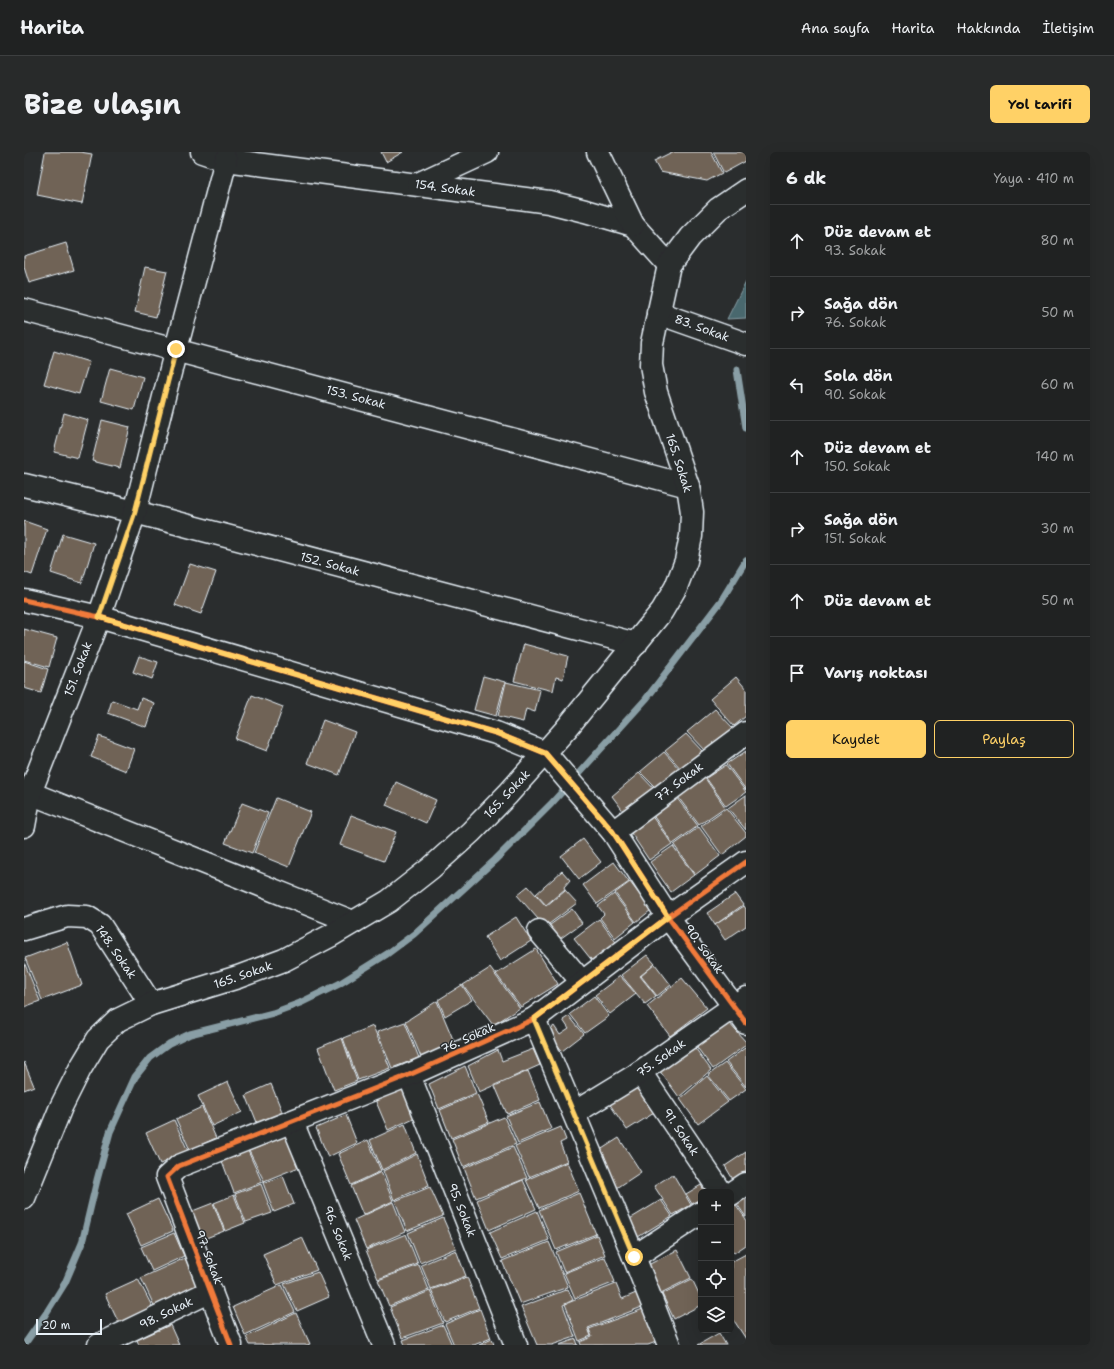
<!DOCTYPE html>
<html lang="tr">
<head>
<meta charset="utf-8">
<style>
	body { margin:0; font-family:"Shantell Sans",sans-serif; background:#282a2a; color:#f1f3f6 }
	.controls { position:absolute; right:12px; bottom:12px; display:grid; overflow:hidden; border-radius:6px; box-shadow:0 4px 16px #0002 }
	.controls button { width:36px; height:36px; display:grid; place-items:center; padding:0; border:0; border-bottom:1px solid #3d3f40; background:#202222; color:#f1f3f6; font:20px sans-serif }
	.scale { position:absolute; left:12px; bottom:10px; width:66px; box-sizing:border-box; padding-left:4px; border:2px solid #e8f1f8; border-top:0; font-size:11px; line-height:14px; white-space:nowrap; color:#e8f1f8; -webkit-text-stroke:3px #2a2d2e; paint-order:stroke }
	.stop { position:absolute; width:12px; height:12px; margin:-9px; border:3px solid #ffd166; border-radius:50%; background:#fff }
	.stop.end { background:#ffd166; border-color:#fff; box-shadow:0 1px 4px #0008 }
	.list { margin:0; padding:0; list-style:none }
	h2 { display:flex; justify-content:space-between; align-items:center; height:52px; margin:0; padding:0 16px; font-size:17px }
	h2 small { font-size:13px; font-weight:400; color:#a2a4a5 }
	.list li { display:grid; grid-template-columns:26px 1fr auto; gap:12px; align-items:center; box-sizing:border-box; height:72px; padding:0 16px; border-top:1px solid #3d3f40 }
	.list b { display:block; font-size:15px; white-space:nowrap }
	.list p { margin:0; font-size:13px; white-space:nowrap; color:#a2a4a5 }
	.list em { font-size:13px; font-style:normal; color:#a2a4a5 }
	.actions { display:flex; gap:8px; padding:12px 16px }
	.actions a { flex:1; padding:9px 0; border:1px solid #ffd166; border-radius:6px; text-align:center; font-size:14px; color:#ffd166 }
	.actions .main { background:#ffd166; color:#111 }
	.icon { flex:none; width:22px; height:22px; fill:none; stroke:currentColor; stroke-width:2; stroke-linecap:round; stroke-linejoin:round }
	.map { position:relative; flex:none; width:722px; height:1193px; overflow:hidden; border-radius:6px }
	header { display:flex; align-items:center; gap:24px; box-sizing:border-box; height:56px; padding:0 20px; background:#202222; border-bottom:1px solid #3d3f40 }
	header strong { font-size:19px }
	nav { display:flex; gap:22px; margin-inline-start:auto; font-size:14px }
	.intro { display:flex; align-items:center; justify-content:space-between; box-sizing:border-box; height:96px; padding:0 24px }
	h1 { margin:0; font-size:28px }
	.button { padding:10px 18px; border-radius:6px; background:#ffd166; color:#111; font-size:14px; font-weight:700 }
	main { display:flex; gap:24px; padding:0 24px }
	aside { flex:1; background:#202222; border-radius:6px; box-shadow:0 4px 16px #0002 }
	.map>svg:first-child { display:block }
	.water { fill:#4a676e; stroke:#899ea5 }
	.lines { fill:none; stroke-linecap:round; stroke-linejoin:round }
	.stream { stroke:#899ea5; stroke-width:7 }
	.building { fill:#706356; stroke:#e8f1f8 }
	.minor-casing { stroke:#e8f1f8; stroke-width:25 }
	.secondary-casing { stroke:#e8f1f8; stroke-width:25 }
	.minor { stroke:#2a2d2e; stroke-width:22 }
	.secondary { stroke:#2a2d2e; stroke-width:22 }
	.cycleway-casing { stroke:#2a2d2e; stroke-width:8 }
	.cycleway { stroke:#f17a3a; stroke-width:5 }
	.route { stroke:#ffd166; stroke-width:5 }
	.labels { text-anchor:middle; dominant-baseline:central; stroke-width:3; stroke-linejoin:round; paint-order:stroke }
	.street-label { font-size:12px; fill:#e8f1f8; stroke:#2a2d2e }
</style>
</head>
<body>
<header>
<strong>Harita</strong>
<nav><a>Ana sayfa</a><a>Harita</a><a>Hakkında</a><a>İletişim</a></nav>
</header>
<div class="intro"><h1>Bize ulaşın</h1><a class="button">Yol tarifi</a></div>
<main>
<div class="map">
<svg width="722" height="1193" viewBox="0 0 722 1193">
	<rect width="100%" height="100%" fill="#2a2d2e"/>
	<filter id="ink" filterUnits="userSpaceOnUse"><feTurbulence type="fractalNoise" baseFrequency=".025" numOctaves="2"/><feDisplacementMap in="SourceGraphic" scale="8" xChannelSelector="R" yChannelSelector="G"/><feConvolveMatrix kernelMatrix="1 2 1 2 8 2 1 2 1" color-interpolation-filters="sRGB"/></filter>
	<g filter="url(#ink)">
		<!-- water -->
		<polygon class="water" points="722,129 722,166 703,167"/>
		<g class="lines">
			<!-- stream -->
			<g class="stream">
				<polyline points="713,218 722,276"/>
				<polyline points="0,1193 21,1163 41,1131 58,1091 73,1028 86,980 111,925 126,906 145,892 166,882 249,861 276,851 315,832 363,802 390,782 471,708 527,652 622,547 697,449 722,408"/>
			</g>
		</g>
		<!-- building -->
		<g class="building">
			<polygon points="21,0 56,0 68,2 58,52 13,43"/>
			<polygon points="357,0 379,0 362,10"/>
			<polygon points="648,0 687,0 698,21 683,29 636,20 630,9"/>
			<polygon points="689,0 722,0 722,9 700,21"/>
			<polygon points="42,91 50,118 5,131 0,115 0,104"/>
			<polygon points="121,115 143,119 132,165 111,160"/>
			<polygon points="30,199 65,210 55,242 20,232"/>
			<polygon points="86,216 119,225 110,258 77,249"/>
			<polygon points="40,261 64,268 54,306 30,300"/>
			<polygon points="78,268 106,275 96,316 68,309"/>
			<polygon points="0,369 23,377 8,423 0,420"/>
			<polygon points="39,382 70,391 58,431 27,421"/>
			<polygon points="166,412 192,420 177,462 151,453"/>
			<polygon points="0,477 33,486 25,515 0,508"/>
			<polygon points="500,492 544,504 539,527 532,525 529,539 490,529"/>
			<polygon points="115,504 134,510 128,527 109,520"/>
			<polygon points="0,509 24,517 17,541 0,536"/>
			<polygon points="459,524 481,530 472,564 450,558"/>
			<polygon points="712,525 722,537 722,564 710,574 686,547"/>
			<polygon points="482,530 516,538 511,560 502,557 499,570 474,564"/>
			<polygon points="228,543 259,555 243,599 211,587"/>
			<polygon points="117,546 130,551 122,575 84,561 88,548 113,557"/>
			<polygon points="691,557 709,576 681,599 663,580"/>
			<polygon points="299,568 331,580 315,623 283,611"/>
			<polygon points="662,582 679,600 658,618 641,599"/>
			<polygon points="75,584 110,597 102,619 67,605"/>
			<polygon points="722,599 722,638 703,612"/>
			<polygon points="640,600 657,619 634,638 616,620"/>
			<polygon points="702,613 722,640 702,654 682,626"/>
			<polygon points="615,621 633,640 603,664 588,644"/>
			<polygon points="681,626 701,655 675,673 654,645"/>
			<polygon points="372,630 412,648 402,671 362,653"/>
			<polygon points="722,643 722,678 704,656"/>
			<polygon points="252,646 287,660 265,715 230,701"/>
			<polygon points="653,646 674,674 649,692 628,662"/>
			<polygon points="218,651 244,661 228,701 201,691"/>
			<polygon points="702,656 722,681 722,684 698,703 677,674"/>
			<polygon points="327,663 372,680 360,709 316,693"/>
			<polygon points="627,663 648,692 625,708 605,678"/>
			<polygon points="675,675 696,704 671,723 650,693"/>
			<polygon points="559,687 577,710 555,727 537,704"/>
			<polygon points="649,694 670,723 647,740 626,710"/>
			<polygon points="590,710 605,730 573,752 559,733"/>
			<polygon points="538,719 546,728 540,735 541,737 522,753 512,742"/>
			<polygon points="606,730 627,758 612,770 591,741"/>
			<polygon points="504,734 522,754 541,738 553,751 521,775 493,743"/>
			<polygon points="590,742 611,770 591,786 576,766 580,762 574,754"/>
			<polygon points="711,742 719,753 691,773 683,761"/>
			<polygon points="720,754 722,757 722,774 701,788 691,773"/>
			<polygon points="548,757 558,771 533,789 522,776"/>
			<polygon points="492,765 507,789 476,809 461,785"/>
			<polygon points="575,767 594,793 570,811 550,786"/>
			<polygon points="43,790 58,833 18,848 1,806"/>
			<polygon points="512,797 534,832 497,855 472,822"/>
			<polygon points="623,803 631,812 616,824 632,844 621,852 597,823"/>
			<polygon points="0,810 16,849 0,855"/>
			<polygon points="631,812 647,833 633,844 617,824"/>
			<polygon points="466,816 496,856 469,873 439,833"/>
			<polygon points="596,824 612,842 586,862 571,843"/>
			<polygon points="658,826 683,856 646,884 623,854"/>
			<polygon points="438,833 448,848 421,864 414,848"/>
			<polygon points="570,844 585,864 561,881 546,862"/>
			<polygon points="413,849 431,892 397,905 382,869"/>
			<polygon points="545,864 560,882 538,899 524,879 530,874 536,883 545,877 539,868"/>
			<polygon points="381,870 395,906 368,916 353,880"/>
			<polygon points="704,870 722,890 722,893 689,917 672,894"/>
			<polygon points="349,874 366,916 334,928 319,886"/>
			<polygon points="318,886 333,929 310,938 294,896"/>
			<polygon points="669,893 687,918 655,945 635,918"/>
			<polygon points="721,896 722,897 722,935 702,910"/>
			<polygon points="509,897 516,913 455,940 444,914 474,898 478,909"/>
			<polygon points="0,910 10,934 0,938"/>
			<polygon points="701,911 722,937 705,949 684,923"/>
			<polygon points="441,914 452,941 415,957 405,932"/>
			<polygon points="504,919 516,948 483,962 471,934"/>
			<polygon points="683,924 704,950 674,972 656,947"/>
			<polygon points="204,930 218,960 188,974 174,944"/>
			<polygon points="247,932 259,962 234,973 222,943"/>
			<polygon points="379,933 392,965 364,978 350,945"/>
			<polygon points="612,934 630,961 603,978 585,951"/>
			<polygon points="453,942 465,970 427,986 416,958"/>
			<polygon points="516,950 527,977 494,991 482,964"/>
			<polygon points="178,955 192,986 166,998 152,967"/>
			<polygon points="322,963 333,991 304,1005 292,976"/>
			<polygon points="480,965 492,992 439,1015 428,987"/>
			<polygon points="150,968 164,999 136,1012 122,981"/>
			<polygon points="381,972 392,1001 358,1018 346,988"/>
			<polygon points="537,975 542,988 536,991 543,1009 505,1025 491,994"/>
			<polygon points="262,984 275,1015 240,1029 225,999"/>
			<polygon points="595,986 617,1020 593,1036 570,1002"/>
			<polygon points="344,988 357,1019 327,1033 314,1002"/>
			<polygon points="489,995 503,1026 452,1046 440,1016"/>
			<polygon points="224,999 238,1030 210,1041 198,1009"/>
			<polygon points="722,1000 722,1021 710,1029 701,1014"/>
			<polygon points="393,1002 405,1033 370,1048 359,1019"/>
			<polygon points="543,1010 555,1039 515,1056 502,1028"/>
			<polygon points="357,1020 369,1049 339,1063 327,1034"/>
			<polygon points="649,1022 667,1053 649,1063 630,1034"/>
			<polygon points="259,1024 270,1052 250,1060 239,1031"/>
			<polygon points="499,1028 512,1057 465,1078 453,1048"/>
			<polygon points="237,1032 248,1061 222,1070 211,1042"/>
			<polygon points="677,1033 681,1040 677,1040 677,1047 668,1052 662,1042"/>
			<polygon points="406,1035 419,1064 383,1079 371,1049"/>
			<polygon points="555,1041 572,1082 532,1098 515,1058"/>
			<polygon points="210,1043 221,1071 201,1079 190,1051"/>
			<polygon points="722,1046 722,1065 713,1052"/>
			<polygon points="134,1047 149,1079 117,1093 102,1062"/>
			<polygon points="637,1048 648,1064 614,1085 604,1068"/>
			<polygon points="369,1050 381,1080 342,1097 330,1068"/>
			<polygon points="189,1051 200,1079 177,1088 166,1060"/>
			<polygon points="712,1053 722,1067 722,1093 710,1101 707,1097 707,1056"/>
			<polygon points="513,1059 525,1088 478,1107 466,1080"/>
			<polygon points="419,1066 432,1096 396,1111 384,1081"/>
			<polygon points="150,1081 160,1104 128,1119 117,1095"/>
			<polygon points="382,1082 394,1112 354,1127 342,1098"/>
			<polygon points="573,1083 581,1103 540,1120 532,1100"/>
			<polygon points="278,1085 293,1118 253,1133 239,1102"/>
			<polygon points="525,1090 544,1135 496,1152 478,1109"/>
			<polygon points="432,1098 442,1124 407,1137 397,1113"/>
			<polygon points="653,1098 667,1126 637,1141 624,1113"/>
			<polygon points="722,1102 722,1187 707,1164 707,1110"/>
			<polygon points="581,1105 591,1130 551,1146 540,1121"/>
			<polygon points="161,1106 177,1142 134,1162 117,1126"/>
			<polygon points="395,1113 405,1138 365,1154 354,1128"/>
			<polygon points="294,1120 305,1145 273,1159 260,1132"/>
			<polygon points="443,1125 455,1156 421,1170 407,1138"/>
			<polygon points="114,1127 132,1162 98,1178 81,1142"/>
			<polygon points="668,1127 677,1146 677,1153 650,1167 638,1142"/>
			<polygon points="592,1132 598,1147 612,1141 618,1155 564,1176 567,1184 555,1189 541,1152"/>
			<polygon points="258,1133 271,1160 221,1183 209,1155"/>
			<polygon points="544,1137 549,1148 539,1153 551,1185 528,1193 513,1193 497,1155"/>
			<polygon points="406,1139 419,1171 378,1186 366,1155"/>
			<polygon points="456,1157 467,1186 450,1193 430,1193 421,1172"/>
			<polygon points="619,1157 632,1190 624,1193 557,1193 556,1190 568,1185 565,1177"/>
			<polygon points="272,1161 286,1192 283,1193 226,1193 222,1185"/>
			<polygon points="146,1173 155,1193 115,1193 113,1188"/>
			<polygon points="419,1173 428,1193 381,1193 379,1188"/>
			<polygon points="695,1181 702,1193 674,1193"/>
			<polygon points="468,1187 470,1193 455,1193"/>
			<polygon points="552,1187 554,1193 535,1193"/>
		</g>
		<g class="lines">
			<!-- minor casing -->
			<g class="minor-casing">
				<g id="minor">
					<polyline points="178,0 202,8 525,50 561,59 609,73 645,113"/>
					<polyline points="574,0 609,73"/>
					<polyline points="394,32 463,0"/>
					<polyline points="0,158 664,334"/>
					<polyline points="634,161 722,192"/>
					<polyline points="0,333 111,360 612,492"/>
					<polyline points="0,448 75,465 472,581 521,601 589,680 644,765 722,871"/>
					<polyline points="0,640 6,641 329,770"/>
					<polyline points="0,674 6,641 75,465 111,360 152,197 202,8"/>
					<polyline points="589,680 722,581"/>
					<polyline points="0,777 43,764 63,765 76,773 127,852"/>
					<polyline points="515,779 558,830"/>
					<polyline points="510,867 610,1105 645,1193"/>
					<polyline points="616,920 697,1040"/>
					<polyline points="385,923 492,1193"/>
					<polyline points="550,961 609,925 722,846"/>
					<polyline points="268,970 360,1193"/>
					<polyline points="707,1042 722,1032"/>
					<polyline points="610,1105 677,1061"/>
					<polyline points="75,1193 187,1139"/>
					<polyline points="207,1193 143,1025 155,1014 385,923 510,867 644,765 722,710"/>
				</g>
			</g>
			<!-- secondary casing -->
			<g class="secondary-casing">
				<polyline id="secondary" points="0,1046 37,955 56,917 74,887 94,868 127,852 214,825 260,808 306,784 365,749 407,716 447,680 484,642 542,577 638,459 652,435 662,409 667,384 668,360 664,334 632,240 627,213 628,191 645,113 666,85 694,57 722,38"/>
			</g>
			<!-- minor -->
			<use href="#minor" class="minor"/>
			<!-- secondary -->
			<use href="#secondary" class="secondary"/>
			<!-- cycleway casing -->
			<g class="cycleway-casing">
				<g id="cycleway">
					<polyline points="0,448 75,465 472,581 521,601 589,680 644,765 722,871"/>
					<polyline points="207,1193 143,1025 155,1014 385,923 510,867 644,765 722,710"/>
				</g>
			</g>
			<!-- cycleway -->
			<use href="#cycleway" class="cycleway"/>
		</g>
	</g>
	<g class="lines" filter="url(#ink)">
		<!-- route -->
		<polyline class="route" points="152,197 111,360 75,465 472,581 521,601 589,680 644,765 510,867 610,1105"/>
	</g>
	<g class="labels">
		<!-- street labels -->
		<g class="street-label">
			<text transform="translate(421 36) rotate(8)">154. Sokak</text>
			<text transform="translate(678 176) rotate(20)">83. Sokak</text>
			<text transform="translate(332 245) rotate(15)">153. Sokak</text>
			<text transform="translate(655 311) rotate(72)">165. Sokak</text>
			<text transform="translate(306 412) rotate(15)">152. Sokak</text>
			<text transform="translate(54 517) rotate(-69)">151. Sokak</text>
			<text transform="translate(655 630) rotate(-37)">77. Sokak</text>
			<text transform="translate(483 642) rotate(-47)">165. Sokak</text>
			<text transform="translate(680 797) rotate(54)">90. Sokak</text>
			<text transform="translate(92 800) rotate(55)">148. Sokak</text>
			<text transform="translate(219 823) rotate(-19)">165. Sokak</text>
			<text transform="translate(444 886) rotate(-24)">76. Sokak</text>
			<text transform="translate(637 906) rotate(-35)">75. Sokak</text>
			<text transform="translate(657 980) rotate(56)">91. Sokak</text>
			<text transform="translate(438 1058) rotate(68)">95. Sokak</text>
			<text transform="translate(314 1081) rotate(68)">96. Sokak</text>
			<text transform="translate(185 1105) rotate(69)">97. Sokak</text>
			<text transform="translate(142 1161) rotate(-26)">98. Sokak</text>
		</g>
	</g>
</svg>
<div class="controls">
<button>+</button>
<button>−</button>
<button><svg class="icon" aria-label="locate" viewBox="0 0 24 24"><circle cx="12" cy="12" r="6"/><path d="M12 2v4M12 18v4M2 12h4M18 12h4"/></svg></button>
<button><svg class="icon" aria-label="layers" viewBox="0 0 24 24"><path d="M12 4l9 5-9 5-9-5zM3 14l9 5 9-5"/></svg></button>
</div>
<div class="scale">20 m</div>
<div class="stop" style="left:610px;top:1105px"></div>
<div class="stop end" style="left:152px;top:197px"></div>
</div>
<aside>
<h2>6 dk<small>Yaya · 410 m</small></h2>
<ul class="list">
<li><svg class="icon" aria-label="ahead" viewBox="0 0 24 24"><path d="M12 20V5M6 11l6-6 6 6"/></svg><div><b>Düz devam et</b><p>93. Sokak</p></div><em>80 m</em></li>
<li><svg class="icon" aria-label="right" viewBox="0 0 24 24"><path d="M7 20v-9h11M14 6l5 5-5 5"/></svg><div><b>Sağa dön</b><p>76. Sokak</p></div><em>50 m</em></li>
<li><svg class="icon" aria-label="left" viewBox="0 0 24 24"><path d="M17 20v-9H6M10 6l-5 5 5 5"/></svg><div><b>Sola dön</b><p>90. Sokak</p></div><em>60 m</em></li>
<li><svg class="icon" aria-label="ahead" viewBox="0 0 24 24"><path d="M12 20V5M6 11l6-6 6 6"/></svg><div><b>Düz devam et</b><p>150. Sokak</p></div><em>140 m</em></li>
<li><svg class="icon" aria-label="right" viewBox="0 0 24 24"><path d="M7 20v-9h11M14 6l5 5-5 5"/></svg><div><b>Sağa dön</b><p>151. Sokak</p></div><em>30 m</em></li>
<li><svg class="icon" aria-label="ahead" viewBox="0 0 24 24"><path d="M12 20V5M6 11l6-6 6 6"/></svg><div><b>Düz devam et</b></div><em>50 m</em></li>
<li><svg class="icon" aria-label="arrive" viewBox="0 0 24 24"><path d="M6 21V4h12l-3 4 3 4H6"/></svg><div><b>Varış noktası</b></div></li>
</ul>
<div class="actions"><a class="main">Kaydet</a><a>Paylaş</a></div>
</aside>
</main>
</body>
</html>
